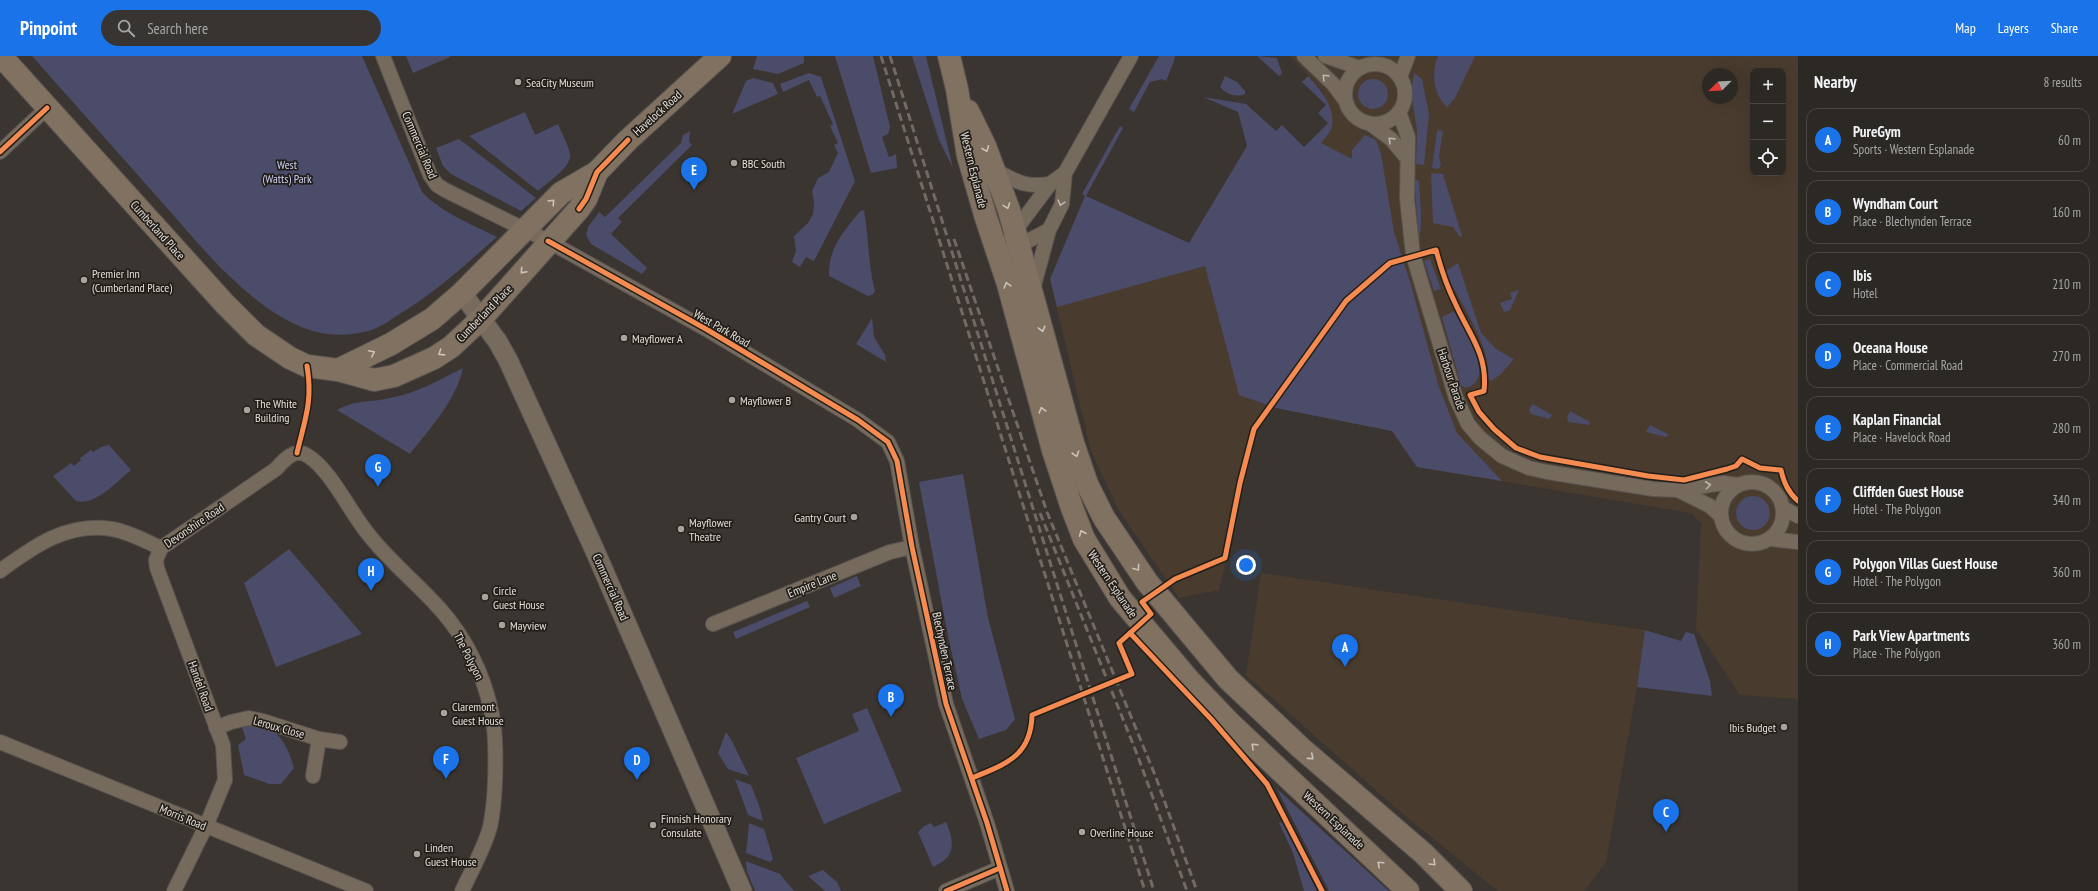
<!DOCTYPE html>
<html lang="en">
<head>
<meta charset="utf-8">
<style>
	body { margin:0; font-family:"PT Sans Narrow",sans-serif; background:#383431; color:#f1f3f6 }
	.controls { position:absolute; right:12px; top:12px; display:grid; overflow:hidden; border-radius:8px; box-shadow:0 4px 16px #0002 }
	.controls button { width:36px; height:36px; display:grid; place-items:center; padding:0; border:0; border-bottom:1px solid #484441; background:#2c2824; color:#f1f3f6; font:20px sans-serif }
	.compass { position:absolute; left:1702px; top:12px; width:36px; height:36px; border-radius:50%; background:#2c2824; box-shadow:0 4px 16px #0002; rotate:246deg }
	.you { position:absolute; left:1246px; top:509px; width:14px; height:14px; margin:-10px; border:3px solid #fff; border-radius:50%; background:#1a73e8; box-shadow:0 0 0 6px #1a73e833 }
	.badge { display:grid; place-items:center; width:26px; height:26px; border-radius:50%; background:#1a73e8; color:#fff; font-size:13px; font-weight:700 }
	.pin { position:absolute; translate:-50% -33px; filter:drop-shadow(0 1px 2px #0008) }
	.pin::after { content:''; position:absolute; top:21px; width:14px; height:12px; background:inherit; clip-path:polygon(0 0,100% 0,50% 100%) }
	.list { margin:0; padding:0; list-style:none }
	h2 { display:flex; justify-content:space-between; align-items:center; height:52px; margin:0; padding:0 16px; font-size:17px }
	h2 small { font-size:13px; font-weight:400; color:#a6a6a6 }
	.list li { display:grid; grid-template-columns:26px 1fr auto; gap:12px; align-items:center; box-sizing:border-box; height:64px; margin:0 8px 8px; padding:0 8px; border:1px solid #484441; border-radius:12px }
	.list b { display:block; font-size:15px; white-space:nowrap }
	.list p { margin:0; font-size:13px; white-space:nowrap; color:#a6a6a6 }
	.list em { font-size:13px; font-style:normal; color:#a6a6a6 }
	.icon { flex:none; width:22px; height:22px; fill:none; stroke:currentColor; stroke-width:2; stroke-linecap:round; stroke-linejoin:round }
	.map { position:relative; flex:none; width:1798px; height:835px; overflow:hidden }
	header { display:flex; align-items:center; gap:24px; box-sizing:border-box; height:56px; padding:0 20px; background:#1a73e8; color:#fff }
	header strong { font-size:19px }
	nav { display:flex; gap:22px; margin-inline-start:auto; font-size:14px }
	.search { width:280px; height:36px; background:#383431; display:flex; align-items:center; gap:10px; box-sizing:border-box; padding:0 14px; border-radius:22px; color:#a6a6a6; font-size:15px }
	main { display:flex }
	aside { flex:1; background:#2c2824 }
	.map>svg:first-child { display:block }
	.built { fill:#493c2e; fill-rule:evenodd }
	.green { fill:#4b4b6a }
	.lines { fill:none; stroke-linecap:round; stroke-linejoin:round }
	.street-casing { stroke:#58534f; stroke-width:16 }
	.secondary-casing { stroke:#58534f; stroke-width:21 }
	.primary-casing { stroke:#58534f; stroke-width:24 }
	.street { stroke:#766a5d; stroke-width:14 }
	.secondary { stroke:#776b5e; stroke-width:19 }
	.primary { stroke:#807161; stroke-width:22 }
	.rail { stroke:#716a63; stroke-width:3; stroke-dasharray:8 4; stroke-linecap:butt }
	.cycleway-casing { stroke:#221e19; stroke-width:8 }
	.cycleway { stroke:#f68b52; stroke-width:5 }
	.oneway { stroke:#beb5ad }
	.oneway2 { stroke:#cbc3ba }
	.poi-dot { fill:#a8a39d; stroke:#221e19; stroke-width:1.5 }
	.labels { text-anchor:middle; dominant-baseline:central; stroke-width:3.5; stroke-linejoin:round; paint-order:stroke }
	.poi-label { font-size:12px; fill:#e4ded8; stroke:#221e19; text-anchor:start }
	.street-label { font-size:12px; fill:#e4ded8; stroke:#221e19 }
	.park-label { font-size:12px; fill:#ced0f4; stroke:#221e19 }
</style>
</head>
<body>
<header>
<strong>Pinpoint</strong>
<div class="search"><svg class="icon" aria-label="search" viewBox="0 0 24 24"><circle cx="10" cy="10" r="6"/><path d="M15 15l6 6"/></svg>Search here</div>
<nav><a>Map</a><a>Layers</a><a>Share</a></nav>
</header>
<main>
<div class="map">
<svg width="1798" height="835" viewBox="0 0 1798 835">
	<rect width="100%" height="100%" fill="#3a3530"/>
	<!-- built -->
	<g class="built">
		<path d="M 1290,0 L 1798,0 L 1798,643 L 1740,639 L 1696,573 L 1701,467 L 1691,457 L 1417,411 L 1392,375 L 1276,352 L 1258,370 L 1219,534 L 1179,542 L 1118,453 L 1091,395 L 1050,223 L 1086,140 L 1189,187 L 1260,68 L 1301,94 L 1321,87 L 1332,63 L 1322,35 ZM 1753,15 L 1783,15 L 1783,117 L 1753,117 ZM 1708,18 L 1732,18 L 1732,42 L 1708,42 Z"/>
		<polygon points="1261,517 1645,574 1637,631 1606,806 1584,835 1498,835 1404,759 1246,619"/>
	</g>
	<!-- green -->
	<g class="green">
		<path d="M 32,0 L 362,0 L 422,136 C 442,157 471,168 497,181 C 465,209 435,237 398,259 C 389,265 379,272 368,275 C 345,281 321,280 299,270 C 243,245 199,188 159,143 C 117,95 74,48 32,0 Z"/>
		<polygon points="406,0 450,0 450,1 413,17"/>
		<polygon points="757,0 804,0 804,7 778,18 753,13"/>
		<polygon points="835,0 873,0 890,71 888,78 882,81 889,101 896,98 897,112 871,117"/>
		<polygon points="912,0 926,0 953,112 939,84"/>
		<polygon points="1159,0 1175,0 1174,5 1166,25 1162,23 1150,26 1134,56 1129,53"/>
		<polygon points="1257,0 1277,2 1282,17 1279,20"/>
		<path d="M 1438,0 L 1475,0 L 1455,42 L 1447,51 C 1433,39 1431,16 1438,0 Z"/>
		<polygon points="809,17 821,21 855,125 814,205 806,201 800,211 792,206 796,195 794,180 808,167 813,158 814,146 812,135 818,122 829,116 838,97 834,89 838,87 830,70 833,68 820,40 817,41 809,24 783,36 780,28"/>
		<polygon points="1414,17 1422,23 1429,58 1424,109 1416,108 1417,74 1411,36"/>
		<path d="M 1225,20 L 1237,26 L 1245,35 L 1245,38 C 1236,42 1226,38 1220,31 Z"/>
		<path d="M 1308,20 C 1320,33 1336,51 1332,71 C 1331,76 1324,83 1321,87 L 1352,103 L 1352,94 L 1365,79 L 1376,84 L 1381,98 L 1394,176 L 1411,229 L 1439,331 L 1457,377 L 1502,425 L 1417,411 L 1392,375 L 1276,352 L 1239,339 L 1205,210 L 1057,251 L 1050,223 L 1085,140 L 1082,138 L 1120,70 L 1123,72 L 1086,140 L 1189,187 L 1247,90 L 1238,56 L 1203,41 L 1246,48 L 1276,75 L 1282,69 L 1304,91 L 1328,67 L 1318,57 L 1326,49 L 1302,26 Z"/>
		<polygon points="753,22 773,27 778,38 732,58 746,25"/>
		<circle cx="1373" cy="38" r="15"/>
		<path d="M 525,56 L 535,79 L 558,68 C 562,78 568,88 570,98 C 573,110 547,127 538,135 L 469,80 Z"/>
		<polygon points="1437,74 1443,75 1439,100 1441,110 1438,113 1432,112"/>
		<polygon points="690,75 689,85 692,89 618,162 622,166 611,178 647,212 642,218 591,188 586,179 588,171 599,156 605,161 681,87 683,79"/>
		<polygon points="459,83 536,142 521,155 451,118 443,110 436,92"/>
		<polygon points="1431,117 1443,118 1462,180 1460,181 1453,171 1433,167"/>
		<path d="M 1414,123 L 1419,125 C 1420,145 1423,164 1419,184 Z"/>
		<path d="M 864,154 C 869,181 868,209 875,235 L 872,239 L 868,240 L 829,220 C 828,191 844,176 860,155 Z"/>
		<polygon points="1430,203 1441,233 1434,235 1424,205"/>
		<path d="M 1458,207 L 1481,277 L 1496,293 L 1514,303 L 1501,318 L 1491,325 L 1488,322 C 1492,292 1460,246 1446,218 L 1446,215 Z"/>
		<polygon points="1519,234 1510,254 1504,256 1500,247 1512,243 1510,237"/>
		<path d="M 1454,255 C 1463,273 1499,325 1465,332 L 1461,329 L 1442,261 Z"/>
		<polygon points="872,262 874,281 885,299 886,306 856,288"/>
		<path d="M 463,312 C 456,345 430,372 410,398 L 337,354 C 357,343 369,347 390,342 C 417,337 439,324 463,312 Z"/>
		<polygon points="1533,348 1552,359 1549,363 1531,358 1529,353"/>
		<polygon points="1570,355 1590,366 1589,369 1569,366 1567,362"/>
		<polygon points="1650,369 1668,378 1668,379 1666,381 1646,376"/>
		<path d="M 109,389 L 131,414 C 116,426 96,450 76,445 L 53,420 L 71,407 L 74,410 L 81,404 L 80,402 L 91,394 L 93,396 L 101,391 Z"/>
		<polygon points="963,418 988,562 1015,663 1006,674 979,683 962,643 947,575 919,426"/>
		<circle cx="1753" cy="457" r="17"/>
		<polygon points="289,493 362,578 276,611 244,527"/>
		<polygon points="857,520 861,530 834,542 830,532"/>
		<polygon points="807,545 810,551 736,583 733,576"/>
		<polygon points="1645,574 1681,585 1686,576 1694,578 1710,625 1712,640 1637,631"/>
		<polygon points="867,652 902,735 824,768 796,702 859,675 852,658"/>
		<path d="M 241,669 C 247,669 257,667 263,669 C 282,677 289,694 294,712 L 281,728 L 269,728 L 244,719 L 238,689 L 246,683 Z"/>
		<polygon points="726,676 732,685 749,720 728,713 718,697"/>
		<polygon points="735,723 751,729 760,752 763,765 748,759"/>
		<polygon points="1277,733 1389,835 1329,835"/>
		<path d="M 946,766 C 955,787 956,801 933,811 L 918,776 L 924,770 L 931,767 L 934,771 Z"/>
		<polygon points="1282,766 1317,835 1304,835 1293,797 1279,767"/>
		<polygon points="749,767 764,773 773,803 770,806 746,797"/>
		<polygon points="746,805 780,818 794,835 755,835 747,816"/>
		<polygon points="823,814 837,826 841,835 825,835 808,820"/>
	</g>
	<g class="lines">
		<!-- street casing -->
		<g class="street-casing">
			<g id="street">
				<polyline points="383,0 430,119 437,129 445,134 548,185 706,273 858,364 888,386 897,405 912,491 946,648 987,767 1007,835"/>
				<polyline points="1304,0 1333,28 1345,44"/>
				<polyline points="1325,0 1360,12"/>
				<circle cx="1375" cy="38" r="30"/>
				<polyline points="1400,21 1408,0"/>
				<polyline points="1399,56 1408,81 1407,143 1413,199 1456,342 1468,368 1480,382 1502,400 1529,412 1547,416 1653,433 1678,434 1723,427 1738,429"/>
				<polyline points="1372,69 1391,83 1407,102"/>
				<polyline points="0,96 47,52"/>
				<path d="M 993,113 C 1015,125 1025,132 1050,128"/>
				<polyline points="1011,180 1050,128 1065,117 1131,0"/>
				<polyline points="1011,191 1020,189 1049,174"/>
				<polyline points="1033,233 1049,174 1062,148 1065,117"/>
				<circle cx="1752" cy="457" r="31"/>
				<polyline points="1678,434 1710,450 1721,460"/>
				<polyline points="1783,452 1798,460"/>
				<polyline points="1770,483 1798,486"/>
				<path d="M 0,515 C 34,490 67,466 112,473 C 129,476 145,485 161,492"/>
				<polyline points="713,568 890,496 912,491"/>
				<polyline points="216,672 231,666 249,662 263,665 319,683 340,686"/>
				<polyline points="0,686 366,835"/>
				<polyline points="313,720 319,683"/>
				<path d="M 174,835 L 206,770 L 225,724 L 223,689 L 157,512 L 156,504 L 161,492 L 276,413 C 284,404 295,391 308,400 C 331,414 351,458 369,479 C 390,506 417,527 440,553 C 465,581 483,617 491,654 C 498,682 496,743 490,771 C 486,788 470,818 462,835"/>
				<polyline points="946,835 1000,812"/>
			</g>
		</g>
		<!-- secondary casing -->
		<g class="secondary-casing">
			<polyline id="secondary" points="462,237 498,286 508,304 596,497 742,835"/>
		</g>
		<!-- primary casing -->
		<g class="primary-casing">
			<g id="primary">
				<polyline points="1,0 224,247 256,279 290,302 307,310 338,314 374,324 394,320 434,302 451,291 481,263 579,153 586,143 597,116"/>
				<polyline points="949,0 957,33 968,100 986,162 1008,228 1053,394 1072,452 1084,483 1120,542 1189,624 1230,667 1408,835"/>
				<polyline points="968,55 985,90 1009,154 1073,387 1087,428 1104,462 1147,526 1228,623 1301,692 1423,797 1461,835"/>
				<polyline points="338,314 391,288 432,263 462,237 561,137 597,116 628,84 720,0"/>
			</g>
		</g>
		<!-- street -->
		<use href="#street" class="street"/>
		<!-- secondary -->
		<use href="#secondary" class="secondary"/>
		<!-- primary -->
		<use href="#primary" class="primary"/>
		<!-- rail -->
		<g class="rail">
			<polyline points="881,0 1145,835"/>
			<polyline points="890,0 1154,835"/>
			<polyline points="954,183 1047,456 1155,719 1197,835"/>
			<polyline points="1040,457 1137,698 1187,835"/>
		</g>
		<!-- cycleway casing -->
		<g class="cycleway-casing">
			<g id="cycleway">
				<polyline points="0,96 47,52"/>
				<polyline points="579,153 586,143 597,116 628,84"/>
				<polyline points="548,185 706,273 858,364 888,386 897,405 912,491 946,648 987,767 1007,835"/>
				<path d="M 297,397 C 305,363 313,345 307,310"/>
				<polyline points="1130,577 1211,663 1267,728 1322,835"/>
				<path d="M 972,722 C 1005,708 1031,701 1032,659 L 1132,618 L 1119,587 L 1151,558 L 1142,546 L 1175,523 L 1225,502 L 1240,427 L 1254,373 L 1346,245 L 1390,207 L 1436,194 C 1441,213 1447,231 1456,249 C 1470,280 1488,299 1484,335 L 1470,339 L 1479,356 L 1494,373 L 1516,392 L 1540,401 L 1648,420 L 1684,424 L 1727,413 L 1736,410 L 1742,403 L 1760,412 L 1781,414 C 1784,427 1788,436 1798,445"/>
				<polyline points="946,835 1000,812"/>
			</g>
		</g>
		<!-- cycleway -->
		<use href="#cycleway" class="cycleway"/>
	</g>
	<!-- one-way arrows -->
	<defs><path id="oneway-chevron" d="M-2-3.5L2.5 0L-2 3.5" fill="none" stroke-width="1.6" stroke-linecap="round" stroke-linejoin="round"/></defs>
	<g class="oneway">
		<use href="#oneway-chevron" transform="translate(1325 21) rotate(-136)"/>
		<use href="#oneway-chevron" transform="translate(1391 84) rotate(-136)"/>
		<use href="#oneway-chevron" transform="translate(1061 147) rotate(106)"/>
		<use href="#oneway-chevron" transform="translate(1708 429) rotate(-7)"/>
	</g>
	<g class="oneway2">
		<use href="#oneway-chevron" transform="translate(986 93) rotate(68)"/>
		<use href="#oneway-chevron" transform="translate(552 146) rotate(-46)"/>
		<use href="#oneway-chevron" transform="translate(1007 150) rotate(70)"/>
		<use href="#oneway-chevron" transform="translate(523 215) rotate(131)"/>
		<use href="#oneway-chevron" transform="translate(1007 229) rotate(-107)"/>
		<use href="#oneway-chevron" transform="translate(1042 273) rotate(75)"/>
		<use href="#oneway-chevron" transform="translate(372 297) rotate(-26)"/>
		<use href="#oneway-chevron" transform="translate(441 297) rotate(147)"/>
		<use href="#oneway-chevron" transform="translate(1042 354) rotate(-105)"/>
		<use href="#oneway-chevron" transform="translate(1076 398) rotate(71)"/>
		<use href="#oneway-chevron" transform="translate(1082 477) rotate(-113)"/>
		<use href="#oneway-chevron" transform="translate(1137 512) rotate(54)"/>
		<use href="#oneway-chevron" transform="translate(1254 690) rotate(-137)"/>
		<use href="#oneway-chevron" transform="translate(1311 701) rotate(41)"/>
		<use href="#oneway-chevron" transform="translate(1433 807) rotate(45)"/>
		<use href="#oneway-chevron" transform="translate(1380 808) rotate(-137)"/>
	</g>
	<!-- markers -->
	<g class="poi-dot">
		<circle cx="518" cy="26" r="4"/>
		<circle cx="734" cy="107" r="4"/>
		<circle cx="84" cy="224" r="4"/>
		<circle cx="624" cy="282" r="4"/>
		<circle cx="732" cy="344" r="4"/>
		<circle cx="247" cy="354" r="4"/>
		<circle cx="854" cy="461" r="4"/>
		<circle cx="681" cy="473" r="4"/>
		<circle cx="485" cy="541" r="4"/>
		<circle cx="502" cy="569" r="4"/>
		<circle cx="444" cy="657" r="4"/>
		<circle cx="1784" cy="671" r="4"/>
		<circle cx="653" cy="769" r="4"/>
		<circle cx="1082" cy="776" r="4"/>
		<circle cx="417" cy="798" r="4"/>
	</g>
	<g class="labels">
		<!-- poi labels -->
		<g class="poi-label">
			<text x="526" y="26">SeaCity Museum</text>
			<text x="742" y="107">BBC South</text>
			<text x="92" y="217">Premier Inn<tspan x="92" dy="14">(Cumberland Place)</tspan></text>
			<text x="632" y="282">Mayflower A</text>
			<text x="740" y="344">Mayflower B</text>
			<text x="255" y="347">The White<tspan x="255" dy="14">Building</tspan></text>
			<text x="846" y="461" text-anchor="end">Gantry Court</text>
			<text x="689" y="466">Mayflower<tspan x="689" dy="14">Theatre</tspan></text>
			<text x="493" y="534">Circle<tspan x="493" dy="14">Guest House</tspan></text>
			<text x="510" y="569">Mayview</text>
			<text x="452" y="650">Claremont<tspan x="452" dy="14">Guest House</tspan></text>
			<text x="1776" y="671" text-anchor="end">Ibis Budget</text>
			<text x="661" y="762">Finnish Honorary<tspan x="661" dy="14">Consulate</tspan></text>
			<text x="1090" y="776">Overline House</text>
			<text x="425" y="791">Linden<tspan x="425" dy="14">Guest House</tspan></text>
		</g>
		<!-- street labels -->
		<g class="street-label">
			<text transform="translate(657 57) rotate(-42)">Havelock Road</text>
			<text transform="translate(420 89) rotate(67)">Commercial Road</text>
			<text transform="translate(974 114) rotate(76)">Western Esplanade</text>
			<text transform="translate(158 174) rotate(48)">Cumberland Place</text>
			<text transform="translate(484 257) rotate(-46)">Cumberland Place</text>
			<text transform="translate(722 272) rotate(30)">West Park Road</text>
			<text transform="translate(1452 323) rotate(71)">Harbour Parade</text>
			<text transform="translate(194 469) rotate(-34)">Devonshire Road</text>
			<text transform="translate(812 528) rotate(-22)">Empire Lane</text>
			<text transform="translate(1113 528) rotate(56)">Western Esplanade</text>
			<text transform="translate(611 531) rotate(66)">Commercial Road</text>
			<text transform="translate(945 595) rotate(78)">Blechynden Terrace</text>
			<text transform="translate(469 600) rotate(63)">The Polygon</text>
			<text transform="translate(201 630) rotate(70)">Handel Road</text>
			<text transform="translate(279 671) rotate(16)">Leroux Close</text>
			<text transform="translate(183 761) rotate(22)">Morris Road</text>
			<text transform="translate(1334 764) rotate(43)">Western Esplanade</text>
		</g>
		<!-- park labels -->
		<g class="park-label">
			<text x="287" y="108">West<tspan x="287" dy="14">(Watts) Park</tspan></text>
		</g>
	</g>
</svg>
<div class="controls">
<button>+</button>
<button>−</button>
<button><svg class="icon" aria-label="locate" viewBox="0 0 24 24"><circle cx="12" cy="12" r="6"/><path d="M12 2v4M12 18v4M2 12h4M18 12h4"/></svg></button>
</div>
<svg class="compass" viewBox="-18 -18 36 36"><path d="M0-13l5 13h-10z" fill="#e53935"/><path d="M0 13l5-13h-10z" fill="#a6a6a6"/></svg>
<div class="you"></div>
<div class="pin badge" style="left:1345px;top:611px">A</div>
<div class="pin badge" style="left:891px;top:661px">B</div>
<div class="pin badge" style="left:1666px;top:776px">C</div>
<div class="pin badge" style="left:637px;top:724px">D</div>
<div class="pin badge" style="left:694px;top:134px">E</div>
<div class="pin badge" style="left:446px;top:723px">F</div>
<div class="pin badge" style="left:378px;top:431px">G</div>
<div class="pin badge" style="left:371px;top:535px">H</div>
</div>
<aside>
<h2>Nearby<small>8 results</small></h2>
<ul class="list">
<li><span class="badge">A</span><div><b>PureGym</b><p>Sports · Western Esplanade</p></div><em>60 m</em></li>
<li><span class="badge">B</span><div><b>Wyndham Court</b><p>Place · Blechynden Terrace</p></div><em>160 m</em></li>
<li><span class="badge">C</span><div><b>Ibis</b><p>Hotel</p></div><em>210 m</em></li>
<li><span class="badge">D</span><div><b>Oceana House</b><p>Place · Commercial Road</p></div><em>270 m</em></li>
<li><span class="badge">E</span><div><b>Kaplan Financial</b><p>Place · Havelock Road</p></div><em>280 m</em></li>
<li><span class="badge">F</span><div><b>Cliffden Guest House</b><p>Hotel · The Polygon</p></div><em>340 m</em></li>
<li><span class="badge">G</span><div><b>Polygon Villas Guest House</b><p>Hotel · The Polygon</p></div><em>360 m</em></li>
<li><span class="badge">H</span><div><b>Park View Apartments</b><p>Place · The Polygon</p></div><em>360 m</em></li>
</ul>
</aside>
</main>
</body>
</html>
